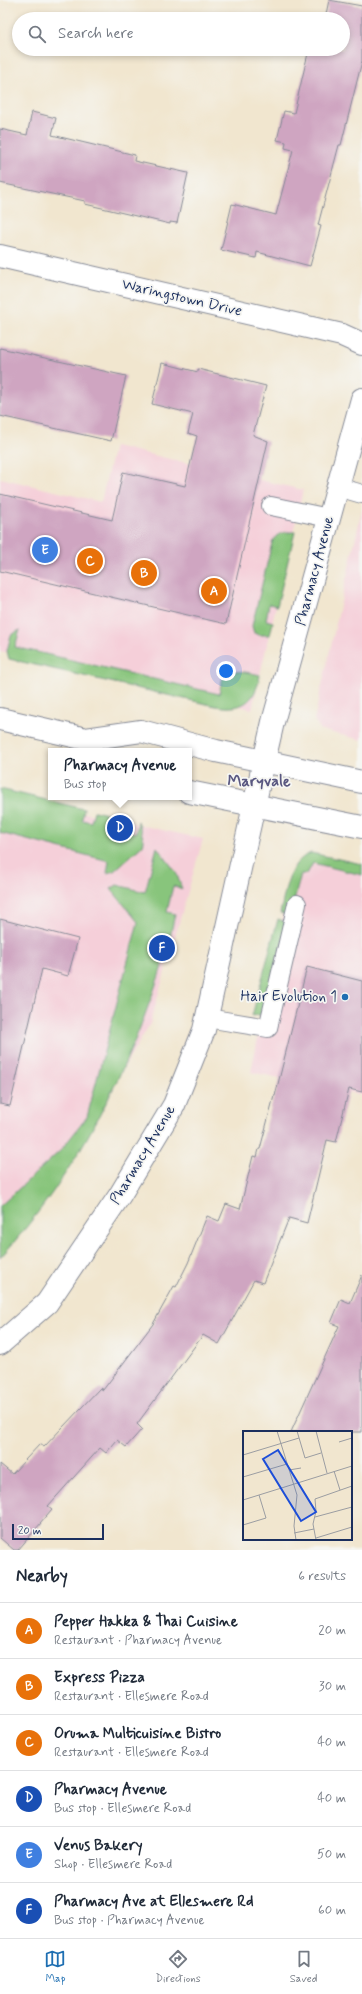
<!DOCTYPE html>
<html lang="en">
<head>
<meta charset="utf-8">
<style>
	body { margin:0; font-family:Mynerve,sans-serif; background:#f2f2f3; color:#1f2937 }
	.scale { position:absolute; left:12px; bottom:10px; width:92px; box-sizing:border-box; padding-left:4px; border:2px solid #1b2f5e; border-top:0; font-size:11px; line-height:14px; white-space:nowrap; color:#1b2f5e; -webkit-text-stroke:3px #f6f6f2; paint-order:stroke }
	.you { position:absolute; left:226px; top:671px; width:14px; height:14px; margin:-10px; border:3px solid #fff; border-radius:50%; background:#1a73e8; box-shadow:0 0 0 6px #1a73e833 }
	.badge { display:grid; place-items:center; width:26px; height:26px; border-radius:50%; background:#1f6fb2; color:#fff; font-size:13px; font-weight:700 }
	.pin { position:absolute; translate:-50% -50%; border:2px solid #fff; box-shadow:0 1px 4px #0006 }
	.popup { position:absolute; left:48px; top:748px; width:144px; height:52px; box-sizing:border-box; display:grid; place-content:center; border-radius:0px; background:#fff; filter:drop-shadow(0 1px 3px #0005); font-size:13px; white-space:nowrap; color:#747a83 }
	.popup b { font-size:15px; color:#1f2937 }
	.popup::after { content:''; position:absolute; left:50%; top:100%; margin-left:-8px; border:8px solid transparent; border-top-color:#fff }
	.list { margin:0; padding:0; list-style:none }
	h2 { display:flex; justify-content:space-between; align-items:center; height:52px; margin:0; padding:0 16px; font-size:17px }
	h2 small { font-size:13px; font-weight:400; color:#747a83 }
	.list li { display:grid; grid-template-columns:26px 1fr auto; gap:12px; align-items:center; box-sizing:border-box; height:56px; padding:0 16px; border-top:1px solid #e0e1e3 }
	.list b { display:block; font-size:15px; white-space:nowrap }
	.list p { margin:0; font-size:13px; white-space:nowrap; color:#747a83 }
	.list em { font-size:13px; font-style:normal; color:#747a83 }
	.icon { flex:none; width:22px; height:22px; fill:none; stroke:currentColor; stroke-width:2; stroke-linecap:round; stroke-linejoin:round }
	.map { position:relative; flex:none; width:362px; height:1550px; overflow:hidden }
	.search { position:absolute; background:#fff; box-shadow:0 2px 6px #0003; left:12px; right:12px; top:12px; height:44px; display:flex; align-items:center; gap:10px; box-sizing:border-box; padding:0 14px; border-radius:22px; color:#747a83; font-size:15px }
	.sheet { height:388px; background:#fff }
	nav { display:flex; justify-content:space-around; align-items:center; box-sizing:border-box; height:56px; border-top:1px solid #e0e1e3; background:#fff; font-size:11px; color:#747a83 }
	nav a { display:grid; justify-items:center; gap:2px }
	nav .on { color:#1f6fb2 }
	.map>svg:first-child { display:block }
	.built { fill:#f5cfd9 }
	.green { fill:#88c57c; stroke:#527a6d }
	.building { fill:#cfa5c1 }
	.lines { fill:none; stroke-linecap:round; stroke-linejoin:round }
	.service-casing { stroke:#868a96; stroke-width:20 }
	.minor-casing { stroke:#868a96; stroke-width:24 }
	.tertiary-casing { stroke:#868a96; stroke-width:24 }
	.secondary-casing { stroke:#868a96; stroke-width:24 }
	.service { stroke:#fff; stroke-width:18 }
	.minor { stroke:#fff; stroke-width:22 }
	.tertiary { stroke:#fff; stroke-width:22 }
	.secondary { stroke:#fff; stroke-width:22 }
	.poi-dot { fill:#1f6fb2; stroke:#f6f6f2; stroke-width:1.5 }
	.labels { text-anchor:middle; dominant-baseline:central; stroke-width:3.5; stroke-linejoin:round; paint-order:stroke }
	.street-label { font-size:15px; fill:#1b2f5e; stroke:#f6f6f2 }
	.poi-label { font-size:15px; fill:#1b2f5e; stroke:#f6f6f2; text-anchor:end }
	.neighbourhood-label { font-size:16px; font-weight:bold; fill:#5a5881; stroke:#f6f6f2 }
	.inset-road { fill:none; stroke:#9b9da2; stroke-width:1 }
	.view { fill:#1d4ed8; fill-opacity:0.15; stroke:#1d4ed8; stroke-width:2 }
	.inset-edge { fill:none; stroke:#1b2f5e; stroke-width:2 }
</style>
</head>
<body>
<div class="map">
<svg width="362" height="1550" viewBox="0 0 362 1550">
	<rect width="100%" height="100%" fill="#f6f6f2"/>
	<filter id="ink" filterUnits="userSpaceOnUse"><feTurbulence type="fractalNoise" baseFrequency=".025" numOctaves="2"/><feDisplacementMap in="SourceGraphic" scale="8" xChannelSelector="R" yChannelSelector="G"/><feConvolveMatrix kernelMatrix="1 2 1 2 8 2 1 2 1" color-interpolation-filters="sRGB"/></filter>
	<filter id="wash" filterUnits="userSpaceOnUse"><feTurbulence type="fractalNoise" baseFrequency=".012" numOctaves="4" result="noise"/><feDisplacementMap in="SourceGraphic" scale="16" xChannelSelector="R" yChannelSelector="G"/><feGaussianBlur stdDeviation="0.9" result="paint"/><feColorMatrix in="noise" values="0 0 0 0 0 0 0 0 0 0 0 0 0 0 0 0 0 1.4 0 .05"/><feComposite in="paint" operator="in"/></filter>
	<g filter="url(#wash)">
		<rect width="100%" height="100%" fill="#f1e6cf"/>
		<!-- built -->
		<g class="built">
			<polygon points="114,446 303,490 252,709 0,651 0,478 101,502"/>
			<polygon points="362,510 362,740 321,730 314,720"/>
			<polygon points="0,794 203,839 150,1024 62,1171 0,1235"/>
			<polygon points="314,856 362,867 362,1095 251,1072 293,866"/>
		</g>
		<!-- green -->
		<g class="green">
			<path d="M 295,532 L 277,606 L 269,604 L 266,620 L 273,622 L 270,635 L 259,635 L 254,633 L 252,626 L 272,543 C 276,532 285,532 295,532 Z"/>
			<path d="M 20,630 L 15,647 L 219,694 C 220,689 221,683 223,678 C 229,667 251,673 260,675 C 255,706 238,711 211,705 L 9,659 L 7,651 L 11,635 Z"/>
			<polygon points="0,789 84,809 82,820 91,822 94,811 112,815 109,827 136,833 138,821 144,841 143,845 114,871 107,873 109,861 0,833"/>
			<path d="M 157,847 L 176,872 L 182,889 L 173,886 L 167,912 L 175,914 L 169,942 L 159,939 L 153,956 L 164,960 C 130,1068 77,1174 0,1258 L 0,1206 L 61,1150 L 87,1117 L 138,922 L 111,889 L 117,885 L 145,892 Z"/>
			<path d="M 311,853 L 362,864 L 362,875 L 313,863 L 307,874 L 301,874 L 290,916 L 280,913 C 286,891 287,862 311,853 Z"/>
			<polygon points="278,919 288,923 263,1010 260,1015 252,1016"/>
		</g>
		<g id="blocks">
			<!-- building -->
			<g class="building">
				<polygon points="329,0 362,6 362,61 341,145 339,145 318,225 321,226 310,266 257,252 256,258 221,250 232,204 276,215 293,150 285,148 286,142 277,140 284,111 294,113 309,49 343,49 343,19 325,19"/>
				<polygon points="32,112 56,118 52,135 135,155 134,161 188,173 177,223 170,222 170,224 85,204 85,201 0,183 0,129 27,135"/>
				<polygon points="0,348 126,376 111,441 0,416"/>
				<polygon points="162,363 198,372 198,369 266,386 253,435 268,441 226,624 0,571 0,494 112,520 123,472 185,486 197,436 188,433 193,414 152,404"/>
				<polygon points="0,919 78,939 68,976 42,969 10,1106 0,1104"/>
				<polygon points="307,967 362,981 362,1092 349,1089 336,1142 327,1140 307,1223 289,1218 263,1283 254,1280 219,1344 203,1335 137,1424 142,1429 126,1447 117,1440 106,1453 100,1448 48,1506 52,1509 40,1523 41,1523 18,1550 14,1550 0,1538 0,1464 12,1474 40,1444 44,1447 100,1388 103,1390 153,1324 174,1286 176,1287 188,1263 207,1216 219,1221 226,1204 240,1209 253,1156 257,1157 259,1149 260,1149 274,1096 275,1096"/>
				<polygon points="362,1275 362,1432 291,1432 339,1326 331,1323 341,1299 350,1303"/>
			</g>
		</g>
	</g>
	<g filter="url(#ink)">
		<use href="#blocks" fill-opacity="0" stroke="#868a96" stroke-width="1"/>
		<g class="lines">
			<!-- service casing -->
			<g class="service-casing">
				<g id="service">
					<polyline points="338,487 362,494"/>
					<polyline points="271,506 329,518"/>
					<polyline points="207,1018 268,1028 297,904"/>
				</g>
			</g>
			<!-- minor casing -->
			<g class="minor-casing">
				<g id="minor">
					<polyline points="0,256 342,335 362,344"/>
					<polyline points="264,761 273,722 362,399"/>
				</g>
			</g>
			<!-- tertiary casing -->
			<g class="tertiary-casing">
				<polyline id="tertiary" points="0,1344 47,1303 120,1195 174,1105 204,1030 264,761"/>
			</g>
			<!-- secondary casing -->
			<g class="secondary-casing">
				<g id="secondary">
					<polyline points="0,719 86,739 141,731 216,751 362,782"/>
					<polyline points="189,792 362,827"/>
				</g>
			</g>
			<!-- service -->
			<use href="#service" class="service"/>
			<!-- minor -->
			<use href="#minor" class="minor"/>
			<!-- tertiary -->
			<use href="#tertiary" class="tertiary"/>
			<!-- secondary -->
			<use href="#secondary" class="secondary"/>
		</g>
	</g>
	<!-- markers -->
	<circle class="poi-dot" cx="345" cy="997" r="4"/>
	<g class="labels">
		<!-- street labels -->
		<g class="street-label">
			<text transform="translate(182 298) rotate(13)">Waringstown Drive</text>
			<text transform="translate(315 571) rotate(-75)">Pharmacy Avenue</text>
			<text transform="translate(143 1155) rotate(-59)">Pharmacy Avenue</text>
		</g>
		<!-- poi labels -->
		<g class="poi-label">
			<text x="337" y="997">Hair Evolution 1</text>
		</g>
		<!-- neighbourhood labels -->
		<g class="neighbourhood-label">
			<text x="259" y="781">Maryvale</text>
		</g>
	</g>
	<!-- overview -->
	<g transform="translate(243 1431)">
		<rect width="109" height="109" fill="#f1e6cf"/>
		<path class="inset-road" d="M 34,0 L 54,64 L 51,95 L 53,109M 54,0 L 62,27 L 78,22M 73,0 L 84,42M 96,11 L 109,7M 0,24 L 56,7M 46,39 L 58,37M 91,40 L 97,59M 0,46 L 44,33M 0,69 L 109,35M 72,86 L 109,76M 0,94 L 23,87 L 16,64M 51,102 L 71,98M 73,107 L 109,96M 73,109 L 70,93 L 73,80 L 72,68 L 109,55"/>
		<path class="view" d="M 35,19 L 73,81 L 58,90 L 20,28 Z"/>
		<rect width="109" height="109" class="inset-edge"/>
	</g>
</svg>
<div class="scale">20 m</div>
<div class="you"></div>
<div class="pin badge" style="left:214px;top:591px;background:#e8710a">A</div>
<div class="pin badge" style="left:144px;top:573px;background:#e8710a">B</div>
<div class="pin badge" style="left:90px;top:561px;background:#e8710a">C</div>
<div class="pin badge" style="left:120px;top:828px;background:#1a4fb4">D</div>
<div class="popup"><b>Pharmacy Avenue</b>Bus stop</div>
<div class="pin badge" style="left:45px;top:550px;background:#3f7fe0">E</div>
<div class="pin badge" style="left:162px;top:948px;background:#1a4fb4">F</div>
<div class="search"><svg class="icon" aria-label="search" viewBox="0 0 24 24"><circle cx="10" cy="10" r="6"/><path d="M15 15l6 6"/></svg>Search here</div>
</div>
<section class="sheet">
<h2>Nearby<small>6 results</small></h2>
<ul class="list">
<li><span class="badge" style="background:#e8710a">A</span><div><b>Pepper Hakka &amp; Thai Cuisine</b><p>Restaurant · Pharmacy Avenue</p></div><em>20 m</em></li>
<li><span class="badge" style="background:#e8710a">B</span><div><b>Express Pizza</b><p>Restaurant · Ellesmere Road</p></div><em>30 m</em></li>
<li><span class="badge" style="background:#e8710a">C</span><div><b>Oruma Multicuisine Bistro</b><p>Restaurant · Ellesmere Road</p></div><em>40 m</em></li>
<li><span class="badge" style="background:#1a4fb4">D</span><div><b>Pharmacy Avenue</b><p>Bus stop · Ellesmere Road</p></div><em>40 m</em></li>
<li><span class="badge" style="background:#3f7fe0">E</span><div><b>Venus Bakery</b><p>Shop · Ellesmere Road</p></div><em>50 m</em></li>
<li><span class="badge" style="background:#1a4fb4">F</span><div><b>Pharmacy Ave at Ellesmere Rd</b><p>Bus stop · Pharmacy Avenue</p></div><em>60 m</em></li>
</ul>
</section>
<nav>
<a class="on"><svg class="icon" aria-label="map" viewBox="0 0 24 24"><path d="M3 6l6-2 6 2 6-2v14l-6 2-6-2-6 2zM9 4v14M15 6v14"/></svg>Map</a>
<a><svg class="icon" aria-label="directions" viewBox="0 0 24 24"><path d="M12 3l9 9-9 9-9-9zM9 14v-3h6M13 9l2 2-2 2"/></svg>Directions</a>
<a><svg class="icon" aria-label="saved" viewBox="0 0 24 24"><path d="M7 4h10v16l-5-4-5 4z"/></svg>Saved</a>
</nav>
</body>
</html>
